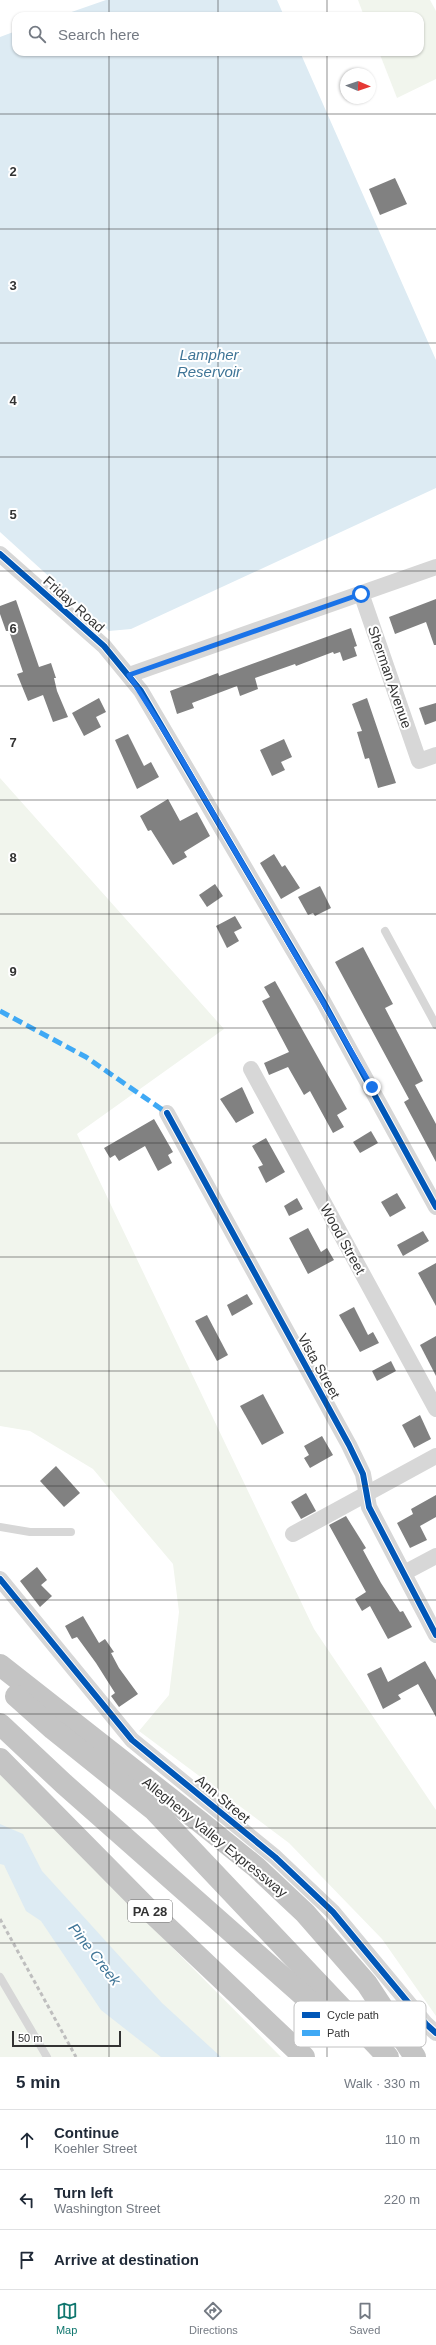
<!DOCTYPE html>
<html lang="en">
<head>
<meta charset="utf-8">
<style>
	body { margin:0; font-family:Helvetica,sans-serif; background:#f6f6f7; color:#1f2937 }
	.compass { position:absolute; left:340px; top:68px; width:36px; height:36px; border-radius:50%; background:#fff; box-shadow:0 1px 3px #0004; rotate:92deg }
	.scale { position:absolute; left:12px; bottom:10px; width:109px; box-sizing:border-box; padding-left:4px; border:2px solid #333; border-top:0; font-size:11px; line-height:14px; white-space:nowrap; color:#333; -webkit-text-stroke:3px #fff; paint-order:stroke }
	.stop { position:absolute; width:12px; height:12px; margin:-9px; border:3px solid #1a73e8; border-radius:50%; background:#fff }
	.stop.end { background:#1a73e8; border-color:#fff; box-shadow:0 1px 4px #0008 }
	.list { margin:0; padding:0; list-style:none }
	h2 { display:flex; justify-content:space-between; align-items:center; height:52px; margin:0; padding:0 16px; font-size:17px }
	h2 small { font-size:13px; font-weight:400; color:#747a83 }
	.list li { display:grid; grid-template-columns:26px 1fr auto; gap:12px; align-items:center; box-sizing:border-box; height:60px; padding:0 16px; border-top:1px solid #e0e1e3 }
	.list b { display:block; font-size:15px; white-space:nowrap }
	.list p { margin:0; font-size:13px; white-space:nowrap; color:#747a83 }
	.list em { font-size:13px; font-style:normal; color:#747a83 }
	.icon { flex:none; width:22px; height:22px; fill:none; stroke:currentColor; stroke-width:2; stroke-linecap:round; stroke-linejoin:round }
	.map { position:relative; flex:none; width:436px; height:2057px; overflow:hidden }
	.search { position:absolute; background:#fff; box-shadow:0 1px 3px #0004; left:12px; right:12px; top:12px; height:44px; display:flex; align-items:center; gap:10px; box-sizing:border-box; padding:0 14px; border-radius:12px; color:#747a83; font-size:15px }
	.sheet { height:232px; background:#fff }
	nav { display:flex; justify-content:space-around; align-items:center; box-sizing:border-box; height:56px; border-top:1px solid #e0e1e3; background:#fff; font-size:11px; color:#747a83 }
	nav a { display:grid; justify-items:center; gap:2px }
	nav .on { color:#0f766e }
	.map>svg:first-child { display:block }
	.green { fill:#f1f5ed }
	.water { fill:#ddebf3 }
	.building { fill:#818181 }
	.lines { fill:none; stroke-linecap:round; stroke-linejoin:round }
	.service { stroke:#d7d7d7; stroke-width:8 }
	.minor { stroke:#d7d7d7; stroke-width:16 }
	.motorway { stroke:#c4c4c4; stroke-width:22 }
	.rail { stroke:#bebebe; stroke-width:3; stroke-dasharray:4 3; stroke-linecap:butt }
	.quiet { stroke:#3fa9f5; stroke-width:5; stroke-dasharray:10 5; stroke-linecap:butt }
	.cycleway-casing { stroke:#fff; stroke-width:8 }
	.cycleway { stroke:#0057b8; stroke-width:6 }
	.route { stroke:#1a73e8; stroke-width:5 }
	.grid { fill:none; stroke:#333; stroke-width:1; stroke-opacity:0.55 }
	.labels { text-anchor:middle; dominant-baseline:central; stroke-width:4; stroke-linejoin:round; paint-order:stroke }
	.shield { fill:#fff; stroke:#707070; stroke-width:1 }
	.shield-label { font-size:13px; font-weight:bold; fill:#333 }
	.street-label { font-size:14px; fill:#333; stroke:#fff }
	.water-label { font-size:15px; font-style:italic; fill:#3f7597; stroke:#fff }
	.key { fill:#fff; stroke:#c2c2c2; stroke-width:1 }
	.key-label { font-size:11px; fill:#333 }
	.grid-label { font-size:13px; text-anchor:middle; font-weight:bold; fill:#333; stroke:#fff; stroke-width:4; stroke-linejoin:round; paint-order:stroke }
</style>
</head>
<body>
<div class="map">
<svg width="436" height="2057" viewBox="0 0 436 2057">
	<rect width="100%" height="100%" fill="#fff"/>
	<!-- green -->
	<g class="green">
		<polygon points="358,0 430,0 436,11 436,79 397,98 379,52 420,52 420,16 364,16"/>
		<polygon points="0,778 224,1029 77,1134 314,1629 436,1810 436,2016 382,1939 289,1843 139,1731 169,1695 179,1612 173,1564 93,1469 30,1431 0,1426"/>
		<polygon points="0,1772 22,1796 281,2057 0,2057"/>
	</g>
	<!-- water -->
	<g class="water">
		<polygon points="106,0 277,0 284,16 60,16"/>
		<polygon points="16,31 16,52 300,52 436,360 436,488 131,629 109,631 0,532 0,37"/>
		<polygon points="0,1824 23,1834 42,1871 162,2003 221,2057 161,2057 101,2010 41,1921 26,1911 4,1865 0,1864"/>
	</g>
	<!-- building -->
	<g class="building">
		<polygon points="395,178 407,204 380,215 369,189"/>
		<polygon points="436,599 436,645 434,645 426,622 395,634 389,617"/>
		<polygon points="16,600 39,667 51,663 56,678 54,678 57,691 68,717 53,722 43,695 28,701 17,674 23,672 9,631 6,631 0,614 0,606"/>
		<polygon points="351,628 357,646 354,647 357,656 343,661 340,652 334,654 333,652 296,666 295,664 255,678 258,689 240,696 237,686 192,703 194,708 177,714 170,691 218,673 219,676"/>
		<polygon points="99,698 106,712 96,717 101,727 84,736 72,713"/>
		<polygon points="367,698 396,783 378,788 369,758 365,759 357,732 362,731 352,704"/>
		<polygon points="436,703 436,721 425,725 419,708"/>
		<polygon points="128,734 144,766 151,762 159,777 137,789 115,740"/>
		<polygon points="284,739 292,757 281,762 285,770 272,776 260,750"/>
		<polygon points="168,799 180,821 197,812 210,836 184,852 187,857 173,865 151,830 148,831 140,816"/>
		<polygon points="274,854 282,867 285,865 300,888 281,899 260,863"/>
		<polygon points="215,884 223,896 207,907 199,895"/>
		<polygon points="320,886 331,908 315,916 313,913 308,915 298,897"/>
		<polygon points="235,916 242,928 234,932 239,941 227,948 216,926"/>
		<polygon points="363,947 393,1004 385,1008 423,1081 415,1085 436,1124 436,1162 404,1102 409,1099 335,962"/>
		<polygon points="275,981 347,1109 337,1115 344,1127 333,1133 310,1091 304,1095 288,1067 269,1075 264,1063 289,1052 262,1001 270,997 264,987"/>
		<polygon points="242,1087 254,1113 236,1123 220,1099"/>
		<polygon points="154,1119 173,1152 168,1155 172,1163 158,1171 145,1146 119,1161 115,1155 110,1158 104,1148"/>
		<polygon points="371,1131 378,1143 360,1153 353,1142"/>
		<polygon points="266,1138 285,1172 266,1183 258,1167 263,1165 252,1146"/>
		<polygon points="397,1193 406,1208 390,1217 381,1202"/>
		<polygon points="297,1198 303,1209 289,1216 284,1206"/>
		<polygon points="308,1228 321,1252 327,1248 334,1260 308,1274 289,1238"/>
		<polygon points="423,1231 429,1241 403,1256 397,1245"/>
		<polygon points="436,1263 436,1306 418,1273"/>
		<polygon points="247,1294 253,1304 232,1316 227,1305"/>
		<polygon points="354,1307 368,1335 373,1332 379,1343 360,1352 339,1315"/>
		<polygon points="207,1315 228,1355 217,1361 195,1321"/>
		<polygon points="436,1336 436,1376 420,1345"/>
		<polygon points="391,1361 396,1371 377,1381 372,1371"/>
		<polygon points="263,1394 284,1433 262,1445 240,1406"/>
		<polygon points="420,1415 431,1439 414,1448 402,1425"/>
		<polygon points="322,1436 333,1455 310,1468 304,1458 309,1455 304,1446"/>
		<polygon points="56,1466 80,1493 64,1507 40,1481"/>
		<polygon points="306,1493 316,1511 301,1519 291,1502"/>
		<polygon points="436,1495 436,1517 420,1526 427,1540 410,1548 397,1523 413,1514 411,1509"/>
		<polygon points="346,1516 366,1548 363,1550 381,1583 400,1612 403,1611 412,1627 388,1639 370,1606 362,1611 355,1599 366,1592 329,1525"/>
		<polygon points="37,1567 47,1580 41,1585 52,1596 40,1607 20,1581"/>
		<polygon points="83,1616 99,1643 105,1639 114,1652 111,1653 119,1668 138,1694 119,1707 111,1696 115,1693 96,1663 77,1637 72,1639 65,1626"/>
		<polygon points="425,1661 436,1680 436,1717 418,1684 398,1695 401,1699 383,1709 367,1674 381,1667 388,1682"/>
	</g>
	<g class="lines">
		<!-- service -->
		<g class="service">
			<polyline points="385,931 436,1025"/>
			<polyline points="0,1527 30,1532 71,1532"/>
			<polyline points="0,1977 47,2057"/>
		</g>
		<!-- minor -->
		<g class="minor">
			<polyline points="0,554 104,646 141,691 323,1001 436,1207"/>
			<polyline points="361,593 419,761 436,755"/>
			<polyline points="129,675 436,567"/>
			<polyline points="251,1069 436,1409"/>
			<polyline points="167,1113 349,1445 363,1474 369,1507 436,1635"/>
			<polyline points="293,1534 436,1456"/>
			<polyline points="404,1573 436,1556"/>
			<polyline points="0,1579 132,1740 275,1857 333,1912 426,2024 436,2033"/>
		</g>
		<!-- motorway -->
		<g class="motorway">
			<polyline points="0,1665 200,1822 256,1867 305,1913 367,1984 415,2057"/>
			<polyline points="16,1696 53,1729 154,1810 388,2057"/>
			<polyline points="0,1724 64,1784 348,2035"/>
			<polyline points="0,1759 148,1909 304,2057"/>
		</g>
		<!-- rail -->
		<polyline class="rail" points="0,1919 76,2057"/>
		<!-- quiet -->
		<polyline class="quiet" points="0,1011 86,1057 167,1113"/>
		<!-- cycleway casing -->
		<g class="cycleway-casing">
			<g id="cycleway">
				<polyline points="0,554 104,646 141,691 323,1001 436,1207"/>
				<polyline points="167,1113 349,1445 363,1474 369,1507 436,1635"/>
				<polyline points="0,1579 132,1740 275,1857 333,1912 426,2024 436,2033"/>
			</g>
		</g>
		<!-- cycleway -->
		<use href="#cycleway" class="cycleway"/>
	</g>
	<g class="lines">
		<!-- route -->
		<polyline class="route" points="361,594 129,675 181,758 372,1087"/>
	</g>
	<!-- grid -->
	<path class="grid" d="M 109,0 L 109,16M 218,0 L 218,16M 327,0 L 327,16M 109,52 L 109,2057M 218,52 L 218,2057M 327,52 L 327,2057M 0,114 L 436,114M 0,229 L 436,229M 0,343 L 436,343M 0,457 L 436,457M 0,571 L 436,571M 0,686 L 436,686M 0,800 L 436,800M 0,914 L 436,914M 0,1028 L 436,1028M 0,1143 L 436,1143M 0,1257 L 436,1257M 0,1371 L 436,1371M 0,1486 L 436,1486M 0,1600 L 436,1600M 0,1714 L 436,1714M 0,1828 L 436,1828M 0,1943 L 436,1943"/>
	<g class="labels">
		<!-- shield labels -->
		<rect class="shield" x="128" y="1900" width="44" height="22" rx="3"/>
		<g class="shield-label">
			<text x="150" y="1911">PA 28</text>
		</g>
		<!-- street labels -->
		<g class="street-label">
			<text transform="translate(74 604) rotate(42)">Friday Road</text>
			<text transform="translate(390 677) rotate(71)">Sherman Avenue</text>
			<text transform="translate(343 1239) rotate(61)">Wood Street</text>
			<text transform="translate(319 1366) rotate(61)">Vista Street</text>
			<text transform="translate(223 1799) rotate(40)">Ann Street</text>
			<text transform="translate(215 1837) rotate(39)">Allegheny Valley Expressway</text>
		</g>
		<!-- water labels -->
		<g class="water-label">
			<text x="209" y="354">Lampher<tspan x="209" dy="17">Reservoir</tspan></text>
			<text transform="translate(95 1954) rotate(52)">Pine Creek</text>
		</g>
	</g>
	<!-- legend -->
	<rect x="294" y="2001" width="132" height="46" rx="6" class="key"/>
	<rect x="302" y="2012" width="18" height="6" fill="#0057b8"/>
	<rect x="302" y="2030" width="18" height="6" fill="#3fa9f5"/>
	<g class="key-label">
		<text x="327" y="2019">Cycle path</text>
		<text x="327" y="2037">Path</text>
	</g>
	<g class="grid-label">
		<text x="13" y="176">2</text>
		<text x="13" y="290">3</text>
		<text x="13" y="405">4</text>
		<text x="13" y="519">5</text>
		<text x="13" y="633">6</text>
		<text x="13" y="747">7</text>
		<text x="13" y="862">8</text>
		<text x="13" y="976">9</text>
	</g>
</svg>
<svg class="compass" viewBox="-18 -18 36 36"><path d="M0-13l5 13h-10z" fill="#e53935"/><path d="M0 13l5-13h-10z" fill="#747a83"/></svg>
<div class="scale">50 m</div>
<div class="stop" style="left:361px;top:594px"></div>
<div class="stop end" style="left:372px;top:1087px"></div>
<div class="search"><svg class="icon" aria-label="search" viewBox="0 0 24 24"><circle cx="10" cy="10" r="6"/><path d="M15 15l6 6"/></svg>Search here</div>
</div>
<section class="sheet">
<h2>5 min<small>Walk · 330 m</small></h2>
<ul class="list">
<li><svg class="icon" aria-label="ahead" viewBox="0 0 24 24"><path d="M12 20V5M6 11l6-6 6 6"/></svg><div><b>Continue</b><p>Koehler Street</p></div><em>110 m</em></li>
<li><svg class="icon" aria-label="left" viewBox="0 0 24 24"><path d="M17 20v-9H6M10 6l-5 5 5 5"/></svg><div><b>Turn left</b><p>Washington Street</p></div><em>220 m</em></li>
<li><svg class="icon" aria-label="arrive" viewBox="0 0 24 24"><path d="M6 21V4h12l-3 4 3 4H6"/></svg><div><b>Arrive at destination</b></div></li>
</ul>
</section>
<nav>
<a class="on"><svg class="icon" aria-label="map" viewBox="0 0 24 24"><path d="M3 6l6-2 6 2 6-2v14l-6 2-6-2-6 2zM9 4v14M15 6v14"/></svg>Map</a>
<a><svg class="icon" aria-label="directions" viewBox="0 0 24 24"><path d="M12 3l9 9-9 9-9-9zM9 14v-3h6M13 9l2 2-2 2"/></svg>Directions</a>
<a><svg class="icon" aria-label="saved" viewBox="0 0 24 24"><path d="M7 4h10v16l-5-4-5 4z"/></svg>Saved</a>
</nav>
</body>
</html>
